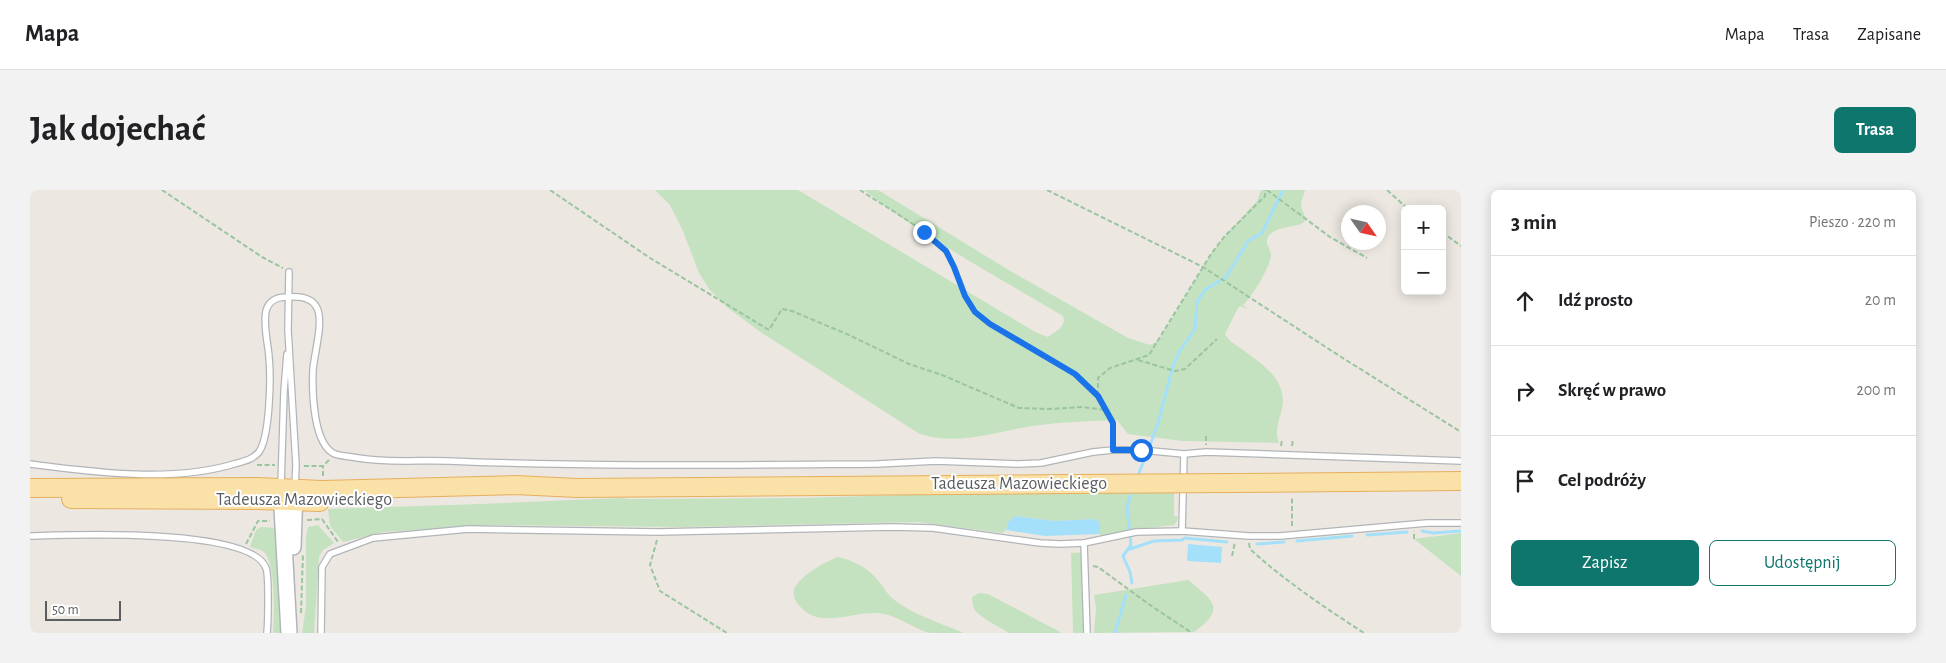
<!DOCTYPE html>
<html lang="pl">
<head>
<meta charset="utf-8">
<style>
	body { margin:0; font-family:"Alegreya Sans",sans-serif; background:#f2f2f2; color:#202124 }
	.controls { position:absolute; right:15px; top:15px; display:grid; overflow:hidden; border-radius:8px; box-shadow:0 2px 12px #0003 }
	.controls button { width:45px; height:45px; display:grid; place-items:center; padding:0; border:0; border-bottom:1px solid #e0e0e0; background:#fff; color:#202124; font:25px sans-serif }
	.compass { position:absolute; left:1311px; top:15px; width:45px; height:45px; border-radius:50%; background:#fff; box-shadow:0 2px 12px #0003; rotate:124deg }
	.scale { position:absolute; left:15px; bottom:12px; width:76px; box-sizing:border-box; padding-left:5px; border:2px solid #5a5e61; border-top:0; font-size:14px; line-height:18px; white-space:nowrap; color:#5a5e61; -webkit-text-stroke:4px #fff; paint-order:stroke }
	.stop { position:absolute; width:15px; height:15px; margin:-11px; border:4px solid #1a73e8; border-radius:50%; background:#fff }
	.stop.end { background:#1a73e8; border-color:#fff; box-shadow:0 1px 5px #0008 }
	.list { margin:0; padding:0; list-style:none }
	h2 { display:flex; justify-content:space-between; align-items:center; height:65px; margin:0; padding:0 20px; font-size:21px }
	h2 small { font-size:16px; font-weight:400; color:#757577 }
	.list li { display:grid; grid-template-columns:32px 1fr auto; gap:15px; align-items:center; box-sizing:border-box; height:90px; padding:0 20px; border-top:1px solid #e0e0e0 }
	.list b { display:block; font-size:19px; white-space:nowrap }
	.list em { font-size:16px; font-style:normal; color:#757577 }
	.actions { display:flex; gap:10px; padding:15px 20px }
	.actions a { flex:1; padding:11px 0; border:1px solid #0f766e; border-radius:8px; text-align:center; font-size:18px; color:#0f766e }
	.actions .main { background:#0f766e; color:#fff }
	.icon { flex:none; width:28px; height:28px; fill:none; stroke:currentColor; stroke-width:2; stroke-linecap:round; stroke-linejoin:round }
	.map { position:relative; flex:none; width:1431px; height:443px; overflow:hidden; border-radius:8px }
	header { display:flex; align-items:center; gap:30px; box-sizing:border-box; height:70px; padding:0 25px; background:#fff; border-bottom:1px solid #e0e0e0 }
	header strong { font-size:24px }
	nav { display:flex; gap:28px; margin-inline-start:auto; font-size:18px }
	.intro { display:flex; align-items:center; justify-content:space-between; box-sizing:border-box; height:120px; padding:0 30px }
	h1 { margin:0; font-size:35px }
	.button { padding:12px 22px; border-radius:8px; background:#0f766e; color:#fff; font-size:18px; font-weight:700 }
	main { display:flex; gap:30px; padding:0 30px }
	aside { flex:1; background:#fff; border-radius:8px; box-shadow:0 2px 12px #0003 }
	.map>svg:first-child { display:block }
	.green { fill:#c4e2bf }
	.water { fill:#a4e0f9 }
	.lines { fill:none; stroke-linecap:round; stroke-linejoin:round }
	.stream { stroke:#a4e0f9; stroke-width:3 }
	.lane-casing { stroke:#b2b5b8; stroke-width:8 }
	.secondary-casing { stroke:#b1b5b8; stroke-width:18 }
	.primary-casing { stroke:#e7ae5e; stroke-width:20 }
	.path { stroke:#9ac5a0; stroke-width:2; stroke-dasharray:5 2.5; stroke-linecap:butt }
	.lane { stroke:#fff; stroke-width:5.5 }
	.secondary { stroke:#fff; stroke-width:15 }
	.primary { stroke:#f9e1a8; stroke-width:18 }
	.primary-bridge-casing { stroke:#e7ae5e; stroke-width:20; stroke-linecap:butt }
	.primary-bridge { stroke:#f9e1a8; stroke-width:18 }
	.route { stroke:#1a73e8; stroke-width:6 }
	.labels { text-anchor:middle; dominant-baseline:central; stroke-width:4; stroke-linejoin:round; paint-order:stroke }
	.street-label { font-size:18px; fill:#5a5e61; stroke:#fff }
</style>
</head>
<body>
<header>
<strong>Mapa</strong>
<nav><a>Mapa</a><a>Trasa</a><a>Zapisane</a></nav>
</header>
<div class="intro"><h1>Jak dojechać</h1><a class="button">Trasa</a></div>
<main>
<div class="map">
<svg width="1431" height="443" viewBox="0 0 1431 443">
	<rect width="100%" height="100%" fill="#ece8e1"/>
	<!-- green -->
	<g class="green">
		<path d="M 625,0 L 768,0 L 1007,143 L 1018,147 C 1025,141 1037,137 1033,126 C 966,86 896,49 834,0 L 848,0 L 982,82 L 1098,148 L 1120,155 L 1129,150 L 1181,64 L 1194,47 L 1227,11 L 1231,0 L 1275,0 C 1274,5 1271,10 1271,15 C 1271,20 1276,25 1275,30 C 1273,39 1240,34 1237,50 C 1236,55 1241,60 1241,65 C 1241,76 1222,107 1213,115 L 1218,119 L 1210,116 L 1208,118 L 1195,144 L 1199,150 C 1222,168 1259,185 1252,219 C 1249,230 1244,242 1249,253 L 1152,251 L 1098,244 L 1087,230 C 1059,231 1030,232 1002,236 C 965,242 925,257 888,243 L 729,141 L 698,118 L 679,99 L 669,83 L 653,41 L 640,15 Z"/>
		<polygon points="1144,302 1144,326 1148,327 1147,331 1144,335 1108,339 1071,347 1070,344 1069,332 1063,329 1025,331 985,326 978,332 976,340 972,343 888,332 656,337 465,335 354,342 313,352 300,336 298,319 450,314 590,308 601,309 772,308 939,303"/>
		<polygon points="288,335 304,353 293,360 289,367 284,443 272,443 276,417 276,346 278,337"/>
		<path d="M 231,337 L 246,338 L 254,443 L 243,443 C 244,426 246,373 234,362 C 231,359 225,359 220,357 L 226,340 Z"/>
		<polygon points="1431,343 1431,386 1384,349"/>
		<polygon points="1058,362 1058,443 1043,443 1041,363"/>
		<path d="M 808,367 C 822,370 836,377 846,388 C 852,394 856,403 863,409 C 884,425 910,433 934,443 C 924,443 910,443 900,443 C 884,439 870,427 854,424 C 825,418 790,443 768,414 C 764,409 762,403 765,397 C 772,385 796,371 808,367 Z"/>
		<path d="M 1158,390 C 1182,410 1198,418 1164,442 L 1064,443 L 1066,418 L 1064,405 Z"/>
		<polygon points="949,403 958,404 1032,443 979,443 955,429 946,422 943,416 942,407"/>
	</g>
	<!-- water -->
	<g class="water">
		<polygon points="985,326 1025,331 1063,329 1070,332 1070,344 1015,346 976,340 978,332"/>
		<polygon points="1158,354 1192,357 1191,373 1157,371"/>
	</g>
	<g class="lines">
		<!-- stream -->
		<g class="stream">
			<polyline points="1107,288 1127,237 1143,176 1149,162 1165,139 1167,112 1175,100 1196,87 1218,51 1232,43 1253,0"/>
			<polyline points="1392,341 1403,343 1431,341"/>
			<polyline points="1337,345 1377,342"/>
			<polyline points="1267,351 1322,346"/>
			<polyline points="1227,354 1254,352"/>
			<polyline points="1100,359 1124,351 1152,350 1155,348 1197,352"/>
			<polyline points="1102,393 1100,382 1093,366 1101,355 1097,316 1103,298"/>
			<polyline points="1085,443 1096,405"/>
		</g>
		<!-- lane casing -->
		<g class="lane-casing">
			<g id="lane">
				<polyline points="259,82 258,140 266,275 265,297"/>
				<path d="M 0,274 C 64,282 141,293 204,274 C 214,271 222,270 229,262 C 240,246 241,187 239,167 C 238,153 233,135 236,121 C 239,110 247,107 257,107 C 269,106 282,107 287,118 C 294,132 284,164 283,180 C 282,201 283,255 305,264 C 310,266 317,266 322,267 C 354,273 387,270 419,271 C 561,277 704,275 847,274 L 906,271 L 989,274 L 1011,273 L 1063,262 L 1083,260 L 1111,260 L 1154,264 L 1176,262 L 1431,271"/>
				<polyline points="251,295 254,201 257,164"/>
				<polyline points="1152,341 1154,264"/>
				<path d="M 0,346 C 41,345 220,337 236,378 C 239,385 238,433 237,443"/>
				<polyline points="1054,353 1057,443"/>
				<polyline points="291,443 292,377 300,364 343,348 438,339 628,342 862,337 903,338 1010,353 1030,354 1054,353 1106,342 1152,341 1219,346 1250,346 1397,333 1431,333"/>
			</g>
		</g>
		<!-- secondary casing -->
		<g class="secondary-casing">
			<g id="secondary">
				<polyline points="251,300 259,443"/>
				<polyline points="263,357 265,300"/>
			</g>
		</g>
		<!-- primary casing -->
		<g class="primary-casing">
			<g id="primary">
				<polyline points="1200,293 1431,291"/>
				<polyline points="0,298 227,297 292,300 485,295 547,298 1040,294"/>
				<polyline points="41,309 227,310 290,312"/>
			</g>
		</g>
		<!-- path -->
		<g class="path">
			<polyline points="132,0 232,67 253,78"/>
			<polyline points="520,0 620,68 739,140 752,119 762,121 819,145 879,174 912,185 989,218 1019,219 1052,217 1076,220"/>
			<path d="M 830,0 C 852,15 901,42 916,62 C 929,80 930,107 946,123 C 964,140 990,150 1011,162 C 1032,175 1050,189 1068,206"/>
			<polyline points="1017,0 1173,77 1308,165 1431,242"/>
			<polyline points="1237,0 1300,47 1337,68"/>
			<polyline points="1357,0 1378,19"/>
			<polyline points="1412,42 1431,56"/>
			<polyline points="1108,170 1145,181 1155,179 1187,149"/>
			<polyline points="1176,246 1176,255"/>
			<polyline points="1083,254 1083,233 1068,206 1068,188 1080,178 1119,165 1181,64 1194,47 1235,6 1235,0"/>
			<polyline points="1251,256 1252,249"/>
			<polyline points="1262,256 1263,249"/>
			<polyline points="227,275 245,275"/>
			<polyline points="274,276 293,276 299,270"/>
			<polyline points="293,286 293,276"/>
			<polyline points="277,330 292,329 308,352"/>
			<polyline points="1262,336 1262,306"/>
			<polyline points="1384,349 1384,341"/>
			<polyline points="627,350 620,375 630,401 697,443"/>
			<path d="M 1219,353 L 1220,359 C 1255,391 1294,417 1334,443"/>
			<polyline points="216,354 228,331 240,331"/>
			<polyline points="1202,366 1205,352"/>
			<polyline points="1063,376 1068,377 1120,415 1162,443"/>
			<polyline points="271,423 273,363"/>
		</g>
		<!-- lane -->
		<use href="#lane" class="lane"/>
		<!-- secondary -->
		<use href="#secondary" class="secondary"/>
		<!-- primary -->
		<use href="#primary" class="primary"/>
		<!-- primary-bridge casing -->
		<g class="primary-bridge-casing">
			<polyline id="primary-bridge" points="1040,294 1200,293"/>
		</g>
		<!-- primary-bridge -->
		<use href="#primary-bridge" class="primary-bridge"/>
	</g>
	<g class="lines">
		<!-- route -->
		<polyline class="route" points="894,42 916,61 924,77 935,106 945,122 960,134 1045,184 1068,206 1083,233 1083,260 1111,260"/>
	</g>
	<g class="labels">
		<!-- street labels -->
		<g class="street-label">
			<text x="989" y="294">Tadeusza Mazowieckiego</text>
			<text x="274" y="310">Tadeusza Mazowieckiego</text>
		</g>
	</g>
</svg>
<div class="controls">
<button>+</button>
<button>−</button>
</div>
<svg class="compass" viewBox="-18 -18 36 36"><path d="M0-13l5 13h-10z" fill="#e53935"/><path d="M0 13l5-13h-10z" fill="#757577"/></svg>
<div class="scale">50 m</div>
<div class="stop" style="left:1111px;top:260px"></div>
<div class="stop end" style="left:894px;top:42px"></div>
</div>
<aside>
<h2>3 min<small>Pieszo · 220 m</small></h2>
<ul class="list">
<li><svg class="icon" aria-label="ahead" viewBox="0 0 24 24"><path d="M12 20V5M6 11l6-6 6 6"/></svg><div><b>Idź prosto</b></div><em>20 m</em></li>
<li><svg class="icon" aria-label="right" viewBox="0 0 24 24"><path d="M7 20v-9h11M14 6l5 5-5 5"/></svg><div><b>Skręć w prawo</b></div><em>200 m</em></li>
<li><svg class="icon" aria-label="arrive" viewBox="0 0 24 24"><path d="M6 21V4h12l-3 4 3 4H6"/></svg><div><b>Cel podróży</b></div></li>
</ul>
<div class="actions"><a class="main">Zapisz</a><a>Udostępnij</a></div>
</aside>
</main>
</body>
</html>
